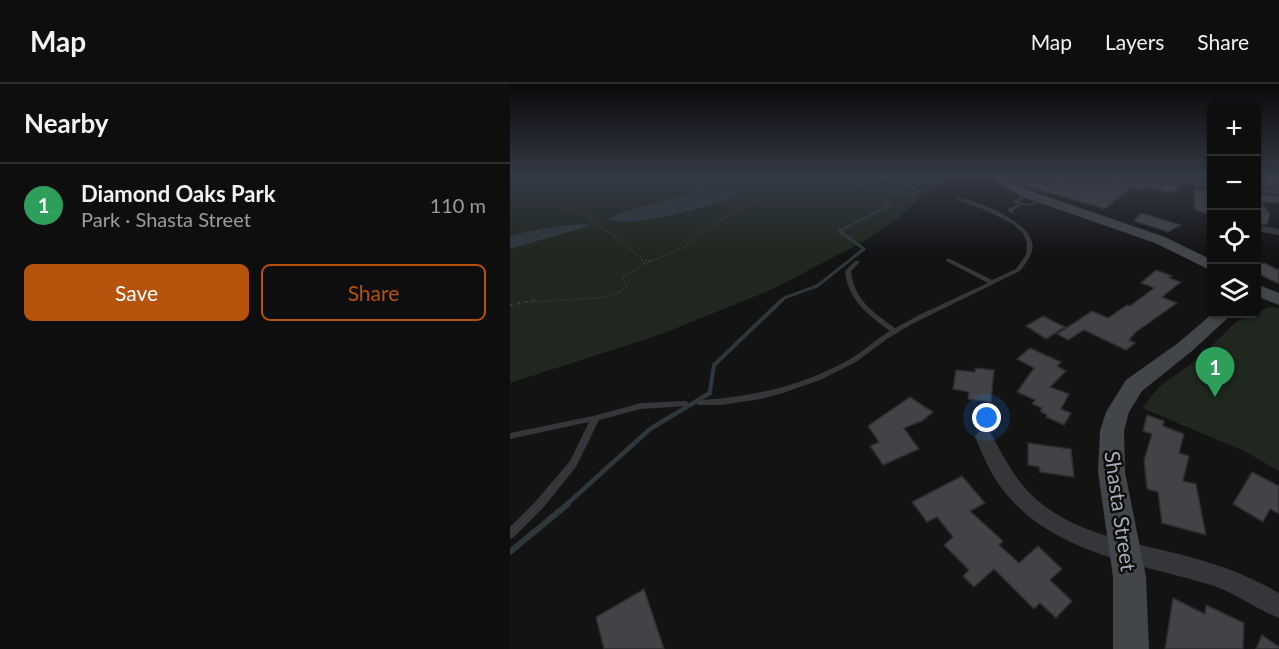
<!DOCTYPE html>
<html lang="en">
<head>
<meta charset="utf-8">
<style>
	body { margin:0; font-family:Lato,sans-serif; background:#1c1c1d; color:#f1f3f6 }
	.controls { position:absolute; right:18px; top:18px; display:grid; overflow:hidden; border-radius:9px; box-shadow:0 2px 4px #0004 }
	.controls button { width:54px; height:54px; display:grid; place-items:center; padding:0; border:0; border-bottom:2px solid #2e2e2f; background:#0e0e0f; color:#f1f3f6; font:30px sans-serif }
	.you { position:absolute; left:477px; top:334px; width:21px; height:21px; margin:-15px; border:4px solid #fff; border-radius:50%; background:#1a73e8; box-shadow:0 0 0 9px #1a73e833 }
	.badge { display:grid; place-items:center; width:39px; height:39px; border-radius:50%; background:#b45309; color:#fff; font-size:20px; font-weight:700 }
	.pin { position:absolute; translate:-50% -50px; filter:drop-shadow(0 2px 3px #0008) }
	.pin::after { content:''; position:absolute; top:32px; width:21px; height:18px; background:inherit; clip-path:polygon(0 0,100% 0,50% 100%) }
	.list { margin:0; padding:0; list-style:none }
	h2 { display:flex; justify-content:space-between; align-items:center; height:78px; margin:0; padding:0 24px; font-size:26px }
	h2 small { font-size:20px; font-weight:400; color:#9b9c9e }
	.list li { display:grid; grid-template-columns:39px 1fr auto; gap:18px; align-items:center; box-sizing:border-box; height:84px; padding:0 24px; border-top:2px solid #2e2e2f }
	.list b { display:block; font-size:22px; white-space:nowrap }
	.list p { margin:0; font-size:20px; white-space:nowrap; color:#9b9c9e }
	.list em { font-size:20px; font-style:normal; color:#9b9c9e }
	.actions { display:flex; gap:12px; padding:18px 24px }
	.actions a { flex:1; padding:14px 0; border:2px solid #b45309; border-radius:9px; text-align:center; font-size:21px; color:#b45309 }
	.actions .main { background:#b45309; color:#fff }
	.icon { flex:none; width:33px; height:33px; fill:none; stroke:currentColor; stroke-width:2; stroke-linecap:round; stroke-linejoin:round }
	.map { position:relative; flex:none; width:769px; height:565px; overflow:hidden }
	header { display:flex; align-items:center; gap:36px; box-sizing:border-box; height:84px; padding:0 30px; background:#0e0e0f; border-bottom:2px solid #2e2e2f }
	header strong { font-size:28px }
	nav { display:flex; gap:33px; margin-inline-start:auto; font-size:21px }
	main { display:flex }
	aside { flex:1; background:#0e0e0f }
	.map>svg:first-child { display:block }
	.green { fill:#1f271f }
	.water { fill:#2d373c }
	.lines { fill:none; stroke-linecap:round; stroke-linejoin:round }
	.stream-far4 { stroke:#2d373c; stroke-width:2 }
	.stream-far3 { stroke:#2d373c; stroke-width:3 }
	.stream-far2 { stroke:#2d373c; stroke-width:4 }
	.stream-far1 { stroke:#2d373c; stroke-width:4.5 }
	.stream { stroke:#2d373c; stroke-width:6 }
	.building { fill:#424347; stroke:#2d2d30; stroke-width:1.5 }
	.path-far1 { stroke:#3a3d40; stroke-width:1.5; stroke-dasharray:1.5 2; stroke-linecap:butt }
	.path { stroke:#3a3d40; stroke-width:2; stroke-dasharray:3 4.5; stroke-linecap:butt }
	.lane { fill:#343639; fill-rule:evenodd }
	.street { fill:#343639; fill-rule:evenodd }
	.secondary { fill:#424549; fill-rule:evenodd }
	.labels { text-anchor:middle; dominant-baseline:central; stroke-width:5; stroke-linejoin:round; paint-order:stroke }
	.near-street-label { font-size:21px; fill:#a5acb4; stroke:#0e0e0f }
</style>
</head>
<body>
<header>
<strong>Map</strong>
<nav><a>Map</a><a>Layers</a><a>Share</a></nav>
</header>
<main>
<aside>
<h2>Nearby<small></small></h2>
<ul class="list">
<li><span class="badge" style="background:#2e9e5b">1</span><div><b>Diamond Oaks Park</b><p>Park · Shasta Street</p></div><em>110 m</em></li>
</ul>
<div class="actions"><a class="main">Save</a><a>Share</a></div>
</aside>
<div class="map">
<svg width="769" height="565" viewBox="0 0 769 565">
	<rect width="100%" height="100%" fill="#131314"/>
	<!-- green -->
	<g class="green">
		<polygon points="0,91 449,91 453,92 424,101 387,135 356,156 263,205 149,251 0,299"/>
		<polygon points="759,223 769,224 769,387 734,367 632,324 649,303 691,272 727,237"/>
	</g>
	<!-- water -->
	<g class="water">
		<path d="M 223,95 L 228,108 C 215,122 115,145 98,135 C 118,123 143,122 165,114 C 183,107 203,94 223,95 Z"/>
		<path d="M 76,140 L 80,142 L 0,165 L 0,152 C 27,145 47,141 76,140 Z"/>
	</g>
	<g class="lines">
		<!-- stream-far4 -->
		<g class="stream-far4">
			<polyline points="347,91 348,101 353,101 387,91"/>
			<polyline points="329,147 381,121 372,116 377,111 407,109 408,106 390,98 399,94 392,91"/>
		</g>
		<!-- stream-far3 -->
		<polyline class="stream-far3" points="270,218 274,214 307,202 354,165 329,147 332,146"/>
		<!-- stream-far2 -->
		<polyline class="stream-far2" points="200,307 204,281 272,216"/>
		<!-- stream-far1 -->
		<polyline class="stream-far1" points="56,421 140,345 200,309 200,306"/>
		<!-- stream -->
		<polyline class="stream" points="0,468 58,420"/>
	</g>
	<!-- building -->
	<g class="building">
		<polygon points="496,91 536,91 536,103 553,91 591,91 625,98 625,95 671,102 661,109 637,103 633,106 625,104 625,100 595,125 516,102"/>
		<polygon points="747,91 769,93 769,102 747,102"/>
		<polygon points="684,104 702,106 702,132 684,125"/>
		<polygon points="747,111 769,112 769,119 751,118 760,130 757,141 747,139"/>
		<polygon points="631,129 671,141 658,148 624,137"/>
		<polygon points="754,179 769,186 769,200 747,189 747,181"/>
		<polygon points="646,186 662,192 659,194 671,198 652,213 667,219 626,248 619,256 625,259 616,266 574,246 558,256 547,250 582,227 598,234 617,221 620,222 644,204 631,199"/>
		<polygon points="533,232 555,243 536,255 516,242"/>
		<polygon points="520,264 551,278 547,282 556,287 540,303 559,310 551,325 561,329 554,341 536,333 537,331 530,327 532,324 522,320 525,316 507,308 524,284 507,275"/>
		<polygon points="465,284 484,286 481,318 458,315 459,308 443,305 446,286 465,288"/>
		<polygon points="400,313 423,328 412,337 394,344 409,365 373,381 360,362 369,358 358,342"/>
		<polygon points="637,331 654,337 653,342 674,350 669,369 679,372 673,397 686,400 696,451 652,439 648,408 637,405 634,376 642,350 633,347"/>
		<polygon points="518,359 561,365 564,393 530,388 529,383 518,381"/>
		<polygon points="742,388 769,402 769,430 760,425 753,438 723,420"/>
		<polygon points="452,392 475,419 460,427 493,457 489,461 509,479 528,462 552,485 540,496 562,517 546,534 530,519 524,525 484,485 464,503 453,492 459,486 434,461 443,453 427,433 417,438 402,418"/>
		<polygon points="134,505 154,565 94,565 86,533"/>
		<polygon points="663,514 695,530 696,521 734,539 733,565 655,565"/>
		<polygon points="752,551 769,563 769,565 746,565"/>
	</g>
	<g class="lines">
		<!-- path-far1 -->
		<g class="path-far1">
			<polyline points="226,91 232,93 234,91"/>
			<polyline points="0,92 8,91"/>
			<polyline points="27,102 45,91"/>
			<polyline points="162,107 214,91"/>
			<polyline points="144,115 162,107 153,101 147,91"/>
			<polyline points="142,177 175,163 192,148 251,113 254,109 253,103 257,91"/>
			<polyline points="134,180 142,177 135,176"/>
			<polyline points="20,218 89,214 108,209 117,203 112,193 134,180 130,173 80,133 46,121 25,101 24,91"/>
		</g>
		<!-- path -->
		<polyline class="path" points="0,221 27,216"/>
		<!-- lane -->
		<g class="lane">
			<polygon points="516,109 519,110 509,118 517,120 535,115 537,116 517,122 513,121 503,126 504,129 500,129 498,126 498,125 509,120 504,119 504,117"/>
			<path d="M 447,114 C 467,116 517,136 522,158 C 525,169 516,179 510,187 L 402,240 L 377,255 L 346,278 L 310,296 L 273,309 L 251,315 L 211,321 L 188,321 L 187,319 L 188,317 L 191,316 C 244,313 295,301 342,274 C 355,266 366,255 380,247 C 358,231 338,216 335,187 L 345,177 L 349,177 L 350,178 L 341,187 C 344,216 363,228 385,244 L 413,229 L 478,199 L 436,177 L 436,175 L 440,175 L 482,196 L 506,185 L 516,171 L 517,159 L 513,149 L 503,140 L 475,126 L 447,116 Z"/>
			<polygon points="175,317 178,318 179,320 178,322 131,325 89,336 66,383 33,424 4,453 0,455 0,443 25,418 60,377 79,338 0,355 0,349 83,332 131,319"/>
		</g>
		<!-- street -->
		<g class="street">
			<polygon points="612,91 634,91 702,99 702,104"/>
			<polygon points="746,104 769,104 769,110 746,109"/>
			<polygon points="746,141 769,145 769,151 746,147"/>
			<path d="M 474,346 L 480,348 C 494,373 505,397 527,416 C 570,453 627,458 680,473 C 711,481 741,493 769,509 L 769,534 C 746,525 727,510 704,502 C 628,478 540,471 490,402 C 479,387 472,369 465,353 L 468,348 Z"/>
		</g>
		<!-- secondary -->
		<g class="secondary">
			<polygon points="474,91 487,91 521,107 655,153 702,176 702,187 645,159 513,113"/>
			<polygon points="746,200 769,209 769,221 746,212"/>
			<polygon points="702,230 722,230 682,267 632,307 619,328 614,347 615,388 636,493 639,565 603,565 603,493 588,388 590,347 596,328 616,296 668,259"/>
		</g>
	</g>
	<!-- sky -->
	<linearGradient id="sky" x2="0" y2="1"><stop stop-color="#0a0a0b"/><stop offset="0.54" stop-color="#333945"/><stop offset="1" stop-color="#333945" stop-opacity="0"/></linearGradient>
	<rect width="769" height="170" fill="url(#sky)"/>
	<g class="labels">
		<!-- near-street labels -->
		<g class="near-street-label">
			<text transform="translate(611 427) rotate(82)">Shasta Street</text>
		</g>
	</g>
</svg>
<div class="controls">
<button>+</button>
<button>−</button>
<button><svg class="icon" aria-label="locate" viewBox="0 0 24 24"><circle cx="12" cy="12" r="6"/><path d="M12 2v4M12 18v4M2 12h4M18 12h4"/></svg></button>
<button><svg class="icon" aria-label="layers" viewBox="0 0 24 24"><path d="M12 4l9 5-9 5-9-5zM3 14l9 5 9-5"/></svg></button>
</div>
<div class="you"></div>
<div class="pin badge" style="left:705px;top:313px;background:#2e9e5b">1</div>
</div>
</main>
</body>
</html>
